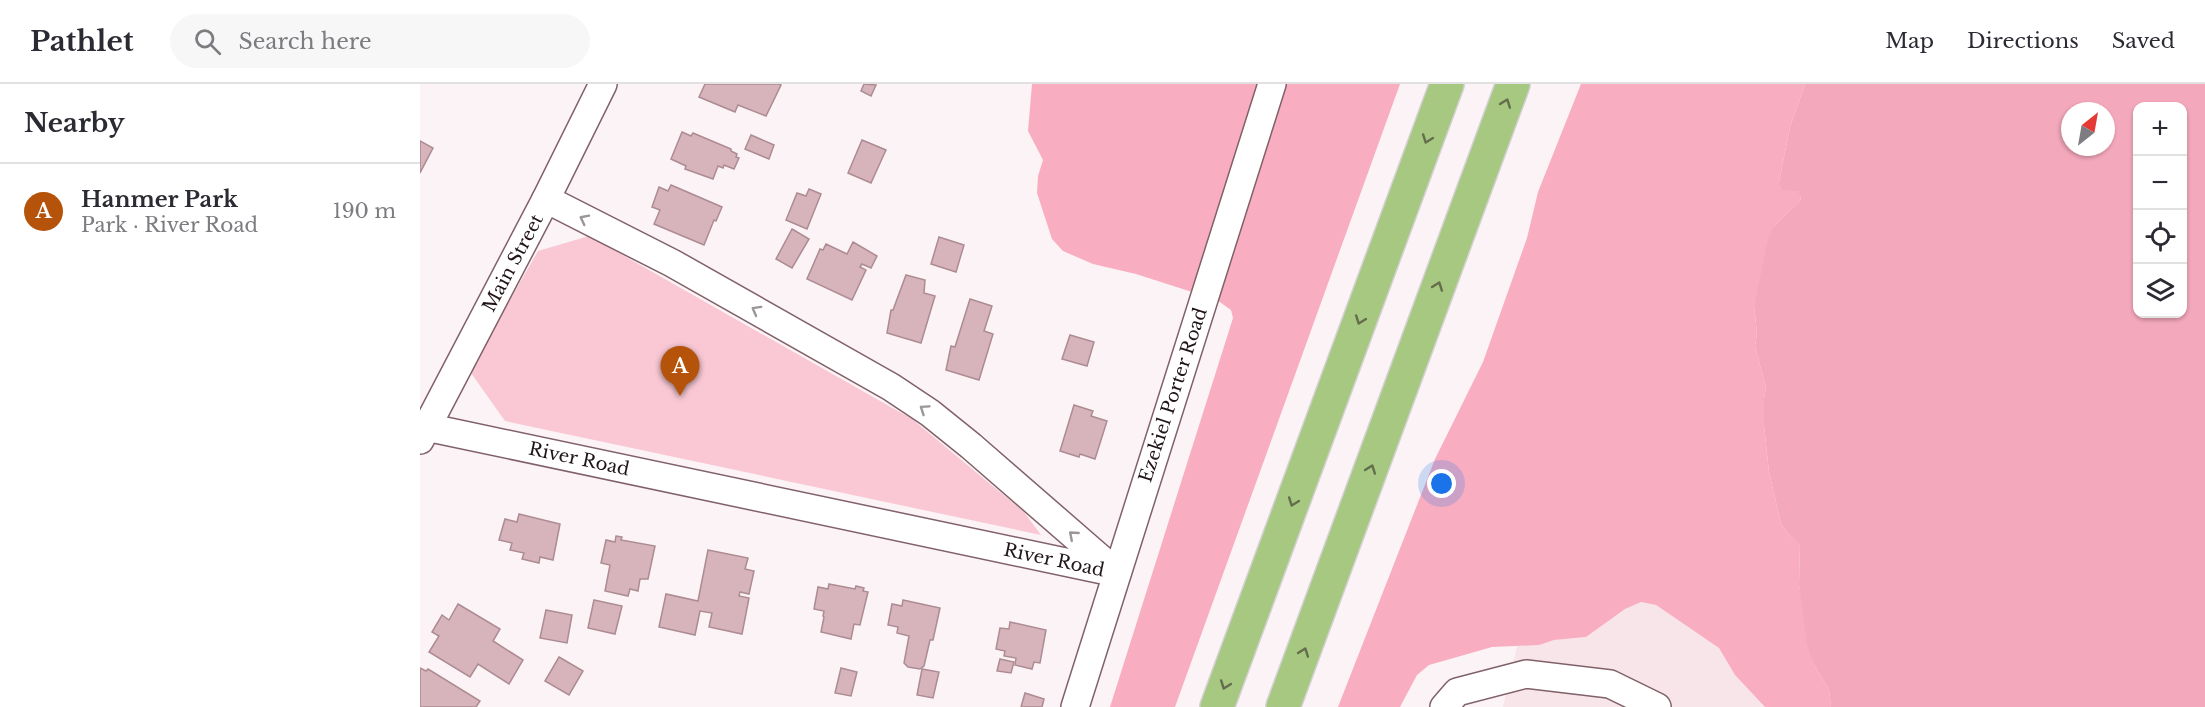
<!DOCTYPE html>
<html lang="en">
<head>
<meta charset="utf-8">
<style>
	body { margin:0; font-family:"Libre Baskerville",serif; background:#f7f7f7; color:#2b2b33 }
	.controls { position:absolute; right:18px; top:18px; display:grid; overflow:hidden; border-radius:12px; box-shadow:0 2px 4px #0004 }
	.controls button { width:54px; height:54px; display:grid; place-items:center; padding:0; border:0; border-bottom:2px solid #e1e1e2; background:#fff; color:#2b2b33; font:30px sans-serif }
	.compass { position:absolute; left:1641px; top:18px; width:54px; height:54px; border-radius:50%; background:#fff; box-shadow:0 2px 4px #0004; rotate:31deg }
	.you { position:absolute; left:1022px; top:400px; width:21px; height:21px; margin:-15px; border:4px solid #fff; border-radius:50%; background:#1a73e8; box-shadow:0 0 0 9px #1a73e833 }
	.badge { display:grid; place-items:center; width:39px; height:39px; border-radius:50%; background:#b45309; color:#fff; font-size:20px; font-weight:700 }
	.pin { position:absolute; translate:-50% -50px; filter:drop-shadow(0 2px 3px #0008) }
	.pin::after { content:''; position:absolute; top:32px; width:21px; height:18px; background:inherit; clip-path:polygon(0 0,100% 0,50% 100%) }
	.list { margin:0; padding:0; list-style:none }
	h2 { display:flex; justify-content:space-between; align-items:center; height:78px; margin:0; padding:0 24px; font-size:26px }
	h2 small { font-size:20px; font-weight:400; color:#7c7c81 }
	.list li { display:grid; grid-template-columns:39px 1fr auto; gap:18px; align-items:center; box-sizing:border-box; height:96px; padding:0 24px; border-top:2px solid #e1e1e2 }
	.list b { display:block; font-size:22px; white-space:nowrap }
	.list p { margin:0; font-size:20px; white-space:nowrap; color:#7c7c81 }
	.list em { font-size:20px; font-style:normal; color:#7c7c81 }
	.icon { flex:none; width:33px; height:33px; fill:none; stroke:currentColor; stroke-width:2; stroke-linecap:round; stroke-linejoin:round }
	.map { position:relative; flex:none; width:1785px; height:623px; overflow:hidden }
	header { display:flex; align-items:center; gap:36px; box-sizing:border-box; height:84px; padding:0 30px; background:#fff; border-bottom:2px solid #e1e1e2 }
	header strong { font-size:28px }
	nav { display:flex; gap:33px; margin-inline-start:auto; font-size:21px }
	.search { width:420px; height:54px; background:#f7f7f7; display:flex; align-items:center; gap:15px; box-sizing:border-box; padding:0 21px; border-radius:33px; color:#7c7c81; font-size:22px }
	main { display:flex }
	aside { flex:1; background:#fff }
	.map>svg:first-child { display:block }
	.built { fill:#f8e5e9 }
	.green { fill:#f9c8d4 }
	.forest { fill:#f9adc1 }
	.water { fill:#f4a8bc; fill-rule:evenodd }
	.building { fill:#d7b4bc; stroke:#ad8b93; stroke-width:1.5 }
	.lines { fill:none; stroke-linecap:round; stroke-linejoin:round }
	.minor-casing { stroke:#816169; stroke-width:30 }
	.motorway-casing { stroke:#d3d0d1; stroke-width:36 }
	.minor { stroke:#fff; stroke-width:27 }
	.motorway { stroke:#a7c881; stroke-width:33 }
	.oneway { stroke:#646e4c }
	.oneway2 { stroke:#9b9697 }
	.labels { text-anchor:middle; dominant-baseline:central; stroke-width:5; stroke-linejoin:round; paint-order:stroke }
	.street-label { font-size:18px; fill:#211518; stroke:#fff }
</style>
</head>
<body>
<header>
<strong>Pathlet</strong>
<div class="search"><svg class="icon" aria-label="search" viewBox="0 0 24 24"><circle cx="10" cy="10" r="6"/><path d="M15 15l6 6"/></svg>Search here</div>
<nav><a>Map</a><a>Directions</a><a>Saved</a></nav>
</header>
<main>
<aside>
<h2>Nearby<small></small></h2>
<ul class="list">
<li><span class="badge">A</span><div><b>Hanmer Park</b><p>Park · River Road</p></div><em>190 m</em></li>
</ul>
</aside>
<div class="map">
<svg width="1785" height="623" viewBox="0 0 1785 623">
	<rect width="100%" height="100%" fill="#fbf3f5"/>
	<!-- built -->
	<polygon class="built" points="1221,518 1236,521 1299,564 1315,591 1345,623 1083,623 1097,562 1119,561 1134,556 1166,553 1205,525"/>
	<!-- green -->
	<polygon class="green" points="169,152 492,335 604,428 621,451 85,337 51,289 79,235 118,167"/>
	<!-- forest -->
	<g class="forest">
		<polygon points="612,0 980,0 755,623 690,623 813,234 811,226 797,216 716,190 673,180 643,167 632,155 617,109 618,92 623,76 608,47"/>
		<polygon points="1161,0 1385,0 1370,43 1359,98 1377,107 1381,112 1380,117 1355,141 1334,222 1337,249 1335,262 1346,304 1344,314 1344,342 1349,388 1361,440 1370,452 1380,459 1379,501 1393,579 1409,606 1411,623 1345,623 1315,591 1299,564 1236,521 1221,518 1205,525 1166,553 1134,556 1119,561 1072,563 1009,581 997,591 980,623 918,623 1015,375 1063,278 1107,154 1118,108"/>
	</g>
	<!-- water -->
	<path class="water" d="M 1385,0 L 1785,0 L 1785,623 L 1411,623 L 1409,606 L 1393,579 L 1387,560 L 1379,501 L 1380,460 L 1370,452 L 1361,440 L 1349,388 L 1344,342 L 1344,314 L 1346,304 L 1335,262 L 1337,249 L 1334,222 L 1349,151 L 1355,141 L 1380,117 L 1381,113 L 1377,107 L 1362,106 L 1359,98 L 1370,43 ZM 1718,22 L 1762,22 L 1762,230 L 1718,230 ZM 1650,27 L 1686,27 L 1686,63 L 1650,63 Z"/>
	<!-- building -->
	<g class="building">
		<polygon points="285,0 359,0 361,1 346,32 318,21 315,28 279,13"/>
		<polygon points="444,0 456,1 451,12 441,7"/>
		<polygon points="262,48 271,52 273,49 311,65 311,67 317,70 316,73 319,74 314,85 304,81 303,84 298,82 293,95 265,85 266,82 251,75"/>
		<polygon points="331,51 354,61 349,75 325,65"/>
		<polygon points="442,56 466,66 451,99 428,89"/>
		<polygon points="0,57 13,64 0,89"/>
		<polygon points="251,101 302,123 296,137 294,136 284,161 234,140 240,126 232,123 239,103 248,107"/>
		<polygon points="389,105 401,110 387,145 366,136 377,109 386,112"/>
		<polygon points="372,145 389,155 372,184 356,175"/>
		<polygon points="519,153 544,161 536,188 511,180"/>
		<polygon points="433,158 457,172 451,184 442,180 440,183 446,186 432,216 387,195 400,165 403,166 406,160 427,170"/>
		<polygon points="486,191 505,196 504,209 515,212 501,259 467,249 471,226 473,226"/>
		<polygon points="550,215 572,222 564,247 573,250 559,296 526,286 531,262 535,263"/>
		<polygon points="650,251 674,258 667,282 642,275"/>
		<polygon points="654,321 673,327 671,332 687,337 675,375 660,370 659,373 640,367"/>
		<polygon points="99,430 140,440 133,476 120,473 119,479 102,475 104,469 90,466 92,459 79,456 85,435 97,438"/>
		<polygon points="196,452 202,453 201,456 235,462 228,495 220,495 218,507 210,505 208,512 185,507 190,481 181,479 186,456 195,458"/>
		<polygon points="288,466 328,474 325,485 334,487 329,510 320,508 319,512 329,514 322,550 289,543 292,529 280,527 275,551 239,543 246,510 278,517"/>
		<polygon points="409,500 435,505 436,502 444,504 443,507 448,508 440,541 434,540 431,555 401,548 404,533 403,532 404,527 394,525 398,503 408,505"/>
		<polygon points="174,516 202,522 195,550 168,544"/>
		<polygon points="483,516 520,524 513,556 510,556 504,582 500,585 488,583 484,579 489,552 477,549 478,543 468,541 472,520 482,522"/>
		<polygon points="38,520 80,545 73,557 103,576 89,600 58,580 50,593 9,568 19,552 12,548 22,531 29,536"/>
		<polygon points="126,526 152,531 147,559 120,554"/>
		<polygon points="590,538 626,546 620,579 614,578 612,585 595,581 596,574 584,572 585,567 576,565 580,544 589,545"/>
		<polygon points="139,573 163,587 149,611 125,597"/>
		<polygon points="580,575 594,578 591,589 577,587"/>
		<polygon points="0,584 6,587 8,585 60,617 56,623 0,623"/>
		<polygon points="421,584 437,588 431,612 415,609"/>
		<polygon points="502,585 519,588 513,614 497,611"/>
		<polygon points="605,609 624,615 622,623 601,623"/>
	</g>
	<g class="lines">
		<!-- minor casing -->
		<g class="minor-casing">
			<g id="minor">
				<polyline points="126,115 252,179 471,303 510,329 551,362 696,488"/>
				<polyline points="6,343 697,489"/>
				<polyline points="0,356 126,115 183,0"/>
				<polyline points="655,623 852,0"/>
				<polyline points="1024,623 1037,608 1106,590 1190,600 1237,623"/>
			</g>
		</g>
		<!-- motorway casing -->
		<g class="motorway-casing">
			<g id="motorway">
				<polyline points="797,623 1027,0"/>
				<polyline points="863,623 1093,0"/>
			</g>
		</g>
		<!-- minor -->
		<use href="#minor" class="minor"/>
		<!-- motorway -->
		<use href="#motorway" class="motorway"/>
	</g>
	<!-- one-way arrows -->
	<defs><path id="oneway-chevron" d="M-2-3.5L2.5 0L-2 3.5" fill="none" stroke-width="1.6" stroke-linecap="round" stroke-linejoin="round" transform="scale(1.5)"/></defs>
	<g class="oneway">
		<use href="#oneway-chevron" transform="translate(1086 19) rotate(-70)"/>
		<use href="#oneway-chevron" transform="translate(1007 55) rotate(110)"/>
		<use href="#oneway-chevron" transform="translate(1018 202) rotate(-70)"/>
		<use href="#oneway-chevron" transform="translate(940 236) rotate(110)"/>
		<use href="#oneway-chevron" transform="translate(951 385) rotate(-70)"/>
		<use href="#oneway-chevron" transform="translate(873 418) rotate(110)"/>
		<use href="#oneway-chevron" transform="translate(884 568) rotate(-70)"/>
		<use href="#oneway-chevron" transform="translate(805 601) rotate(110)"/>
	</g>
	<g class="oneway2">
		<use href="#oneway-chevron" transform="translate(164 135) rotate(-153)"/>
		<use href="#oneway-chevron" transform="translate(336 226) rotate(-151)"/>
		<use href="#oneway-chevron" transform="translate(504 325) rotate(-146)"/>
		<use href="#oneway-chevron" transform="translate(653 451) rotate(-139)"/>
	</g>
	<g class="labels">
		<!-- street labels -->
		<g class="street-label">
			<text transform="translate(93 179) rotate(-62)">Main Street</text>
			<text transform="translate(753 311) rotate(-72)">Ezekiel Porter Road</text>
			<text transform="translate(159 375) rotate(12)">River Road</text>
			<text transform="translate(634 476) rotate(12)">River Road</text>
		</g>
	</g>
</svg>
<div class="controls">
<button>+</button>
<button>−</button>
<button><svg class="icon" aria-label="locate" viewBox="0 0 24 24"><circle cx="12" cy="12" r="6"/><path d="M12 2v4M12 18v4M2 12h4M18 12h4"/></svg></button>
<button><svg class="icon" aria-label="layers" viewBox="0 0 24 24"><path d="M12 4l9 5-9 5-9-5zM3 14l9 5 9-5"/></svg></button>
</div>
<svg class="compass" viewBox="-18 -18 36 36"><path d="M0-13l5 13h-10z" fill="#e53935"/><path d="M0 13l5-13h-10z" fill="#7c7c81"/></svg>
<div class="you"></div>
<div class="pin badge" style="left:260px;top:312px">A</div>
</div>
</main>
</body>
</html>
